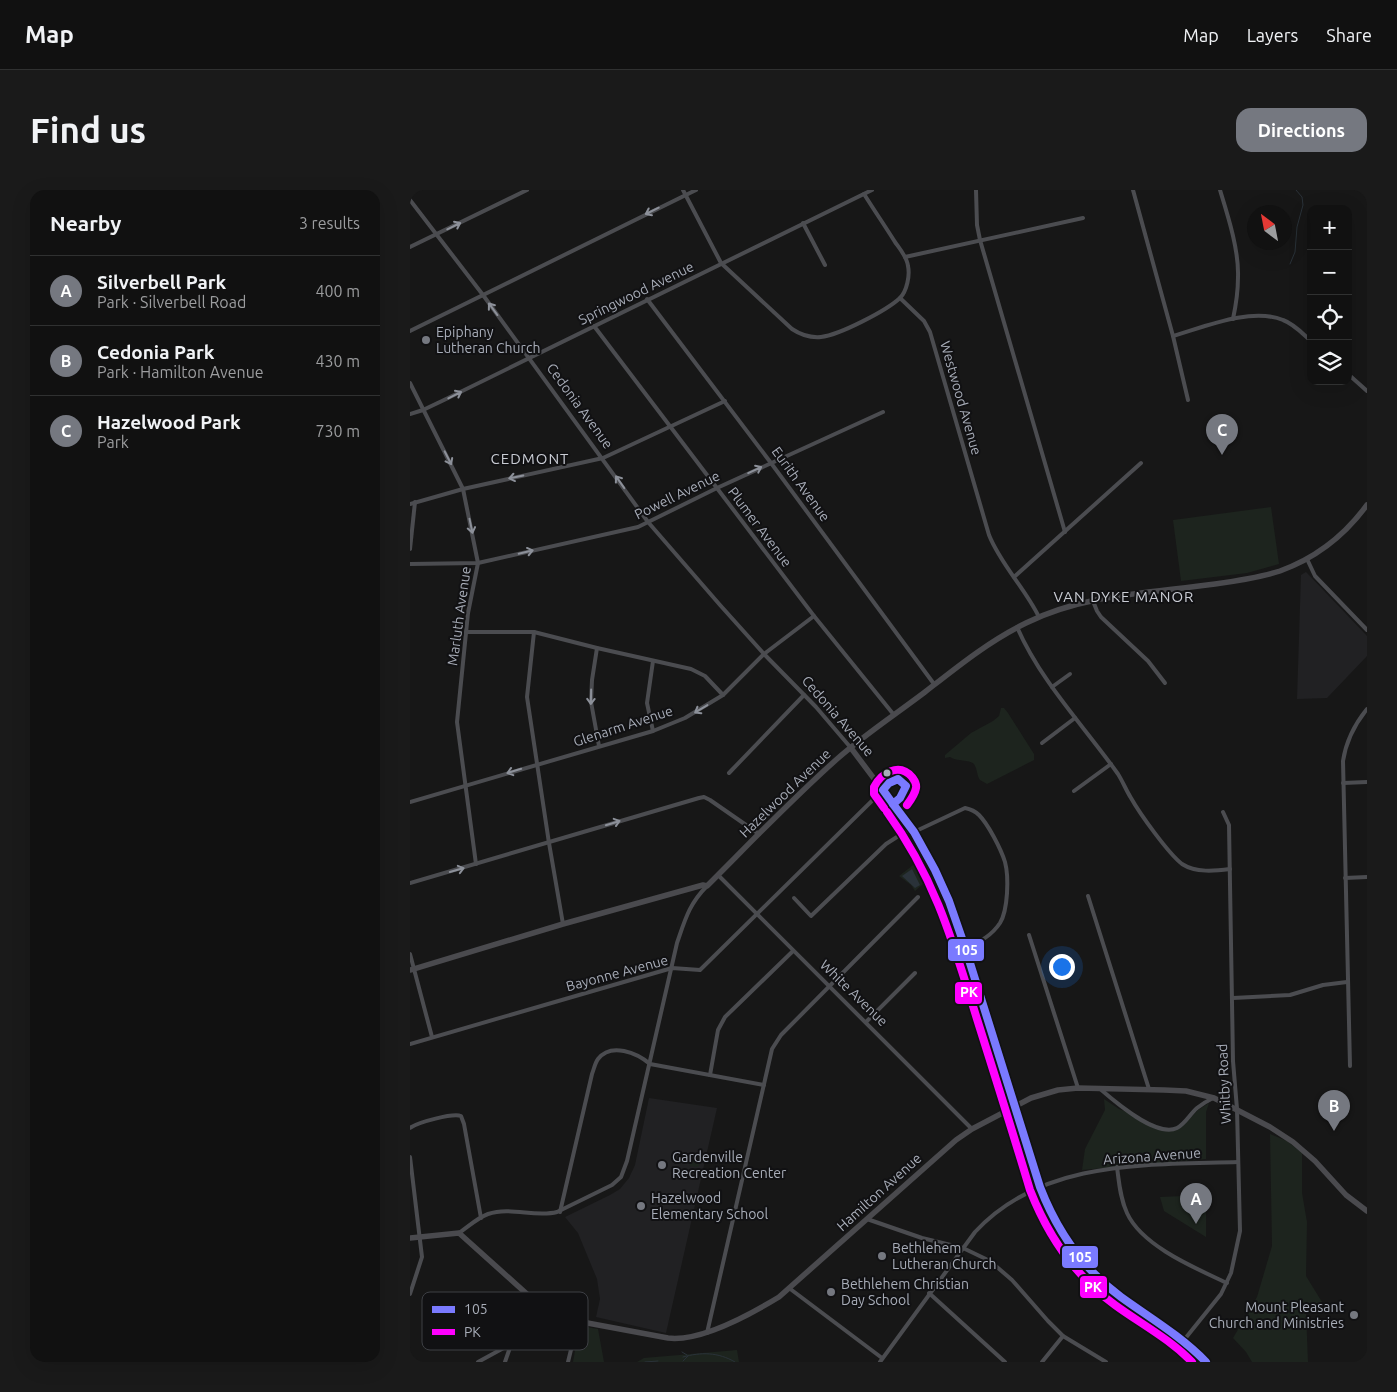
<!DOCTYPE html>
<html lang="en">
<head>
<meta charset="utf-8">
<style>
	body { margin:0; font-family:Ubuntu,sans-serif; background:#1a1a1a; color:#f1f3f6 }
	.controls { position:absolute; right:15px; top:15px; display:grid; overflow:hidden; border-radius:10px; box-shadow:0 5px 20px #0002 }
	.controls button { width:45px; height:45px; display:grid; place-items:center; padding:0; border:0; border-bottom:1px solid #303131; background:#111; color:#f1f3f6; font:25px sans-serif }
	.compass { position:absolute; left:837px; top:15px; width:45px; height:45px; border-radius:50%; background:#111; box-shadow:0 5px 20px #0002; rotate:328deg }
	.you { position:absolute; left:651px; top:776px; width:18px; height:18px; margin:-12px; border:4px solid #fff; border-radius:50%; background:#1a73e8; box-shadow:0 0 0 8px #1a73e833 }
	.badge { display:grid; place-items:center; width:32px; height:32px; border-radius:50%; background:#757880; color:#fff; font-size:16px; font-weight:700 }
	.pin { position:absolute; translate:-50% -41px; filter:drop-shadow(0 1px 2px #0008) }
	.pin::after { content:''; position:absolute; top:26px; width:18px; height:15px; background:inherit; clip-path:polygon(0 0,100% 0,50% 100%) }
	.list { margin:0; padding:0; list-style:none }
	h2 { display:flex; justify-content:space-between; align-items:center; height:65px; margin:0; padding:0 20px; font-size:21px }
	h2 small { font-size:16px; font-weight:400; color:#9c9d9f }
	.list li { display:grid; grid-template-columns:32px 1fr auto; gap:15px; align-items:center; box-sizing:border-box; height:70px; padding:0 20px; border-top:1px solid #303131 }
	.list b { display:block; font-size:19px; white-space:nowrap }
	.list p { margin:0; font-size:16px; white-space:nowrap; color:#9c9d9f }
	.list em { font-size:16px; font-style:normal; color:#9c9d9f }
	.icon { flex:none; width:28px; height:28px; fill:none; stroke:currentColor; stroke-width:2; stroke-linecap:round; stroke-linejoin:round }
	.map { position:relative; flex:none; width:957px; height:1172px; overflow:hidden; border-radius:15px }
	header { display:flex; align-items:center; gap:30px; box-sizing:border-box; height:70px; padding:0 25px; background:#111; border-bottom:1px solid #303131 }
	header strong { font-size:24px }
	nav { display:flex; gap:28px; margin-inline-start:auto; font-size:18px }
	.intro { display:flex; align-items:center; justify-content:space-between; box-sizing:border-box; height:120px; padding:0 30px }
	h1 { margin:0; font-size:35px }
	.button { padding:12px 22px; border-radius:15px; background:#757880; color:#fff; font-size:18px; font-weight:700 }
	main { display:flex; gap:30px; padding:0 30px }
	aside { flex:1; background:#111; border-radius:15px; box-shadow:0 5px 20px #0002 }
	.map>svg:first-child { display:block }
	.built { fill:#212123 }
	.green { fill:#1d241e }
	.water { fill:#2a3239 }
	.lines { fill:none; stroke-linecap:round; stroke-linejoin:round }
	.stream { stroke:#2a3239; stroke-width:1 }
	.street { stroke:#4b4c50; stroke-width:4 }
	.secondary { stroke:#4a4a4e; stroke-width:5.5 }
	.bus-1-casing { stroke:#111113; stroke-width:11 }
	.bus-2-casing { stroke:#111113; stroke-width:11 }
	.bus-1 { stroke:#7a7aff; stroke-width:8 }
	.bus-2 { stroke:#f0f; stroke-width:8 }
	.oneway { stroke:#8c9099 }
	.poi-dot { fill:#757880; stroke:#111113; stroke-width:2 }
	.bus-dot { fill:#a8adb8; stroke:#111113; stroke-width:2 }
	.labels { text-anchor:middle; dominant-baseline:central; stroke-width:4; stroke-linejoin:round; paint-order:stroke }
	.street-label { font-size:14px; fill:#a8adb8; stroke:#111113 }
	.poi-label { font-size:14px; fill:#a8adb8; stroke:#111113; text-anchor:start }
	.neighbourhood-label { font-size:15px; letter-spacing:1px; fill:#c9ccd4; stroke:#111113 }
	.key { fill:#111113; stroke:#3e4045; stroke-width:1 }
	.key-label { font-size:14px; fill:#a8adb8 }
	.line-badge { stroke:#111113; stroke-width:2 }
	.badge-label { font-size:14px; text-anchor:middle; font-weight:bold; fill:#fff }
</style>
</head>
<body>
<header>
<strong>Map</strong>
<nav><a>Map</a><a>Layers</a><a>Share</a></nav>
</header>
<div class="intro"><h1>Find us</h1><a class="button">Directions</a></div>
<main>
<aside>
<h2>Nearby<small>3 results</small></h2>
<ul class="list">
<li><span class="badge">A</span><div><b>Silverbell Park</b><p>Park · Silverbell Road</p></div><em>400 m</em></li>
<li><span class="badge">B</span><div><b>Cedonia Park</b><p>Park · Hamilton Avenue</p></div><em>430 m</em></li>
<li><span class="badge">C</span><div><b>Hazelwood Park</b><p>Park</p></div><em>730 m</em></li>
</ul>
</aside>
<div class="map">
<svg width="957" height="1172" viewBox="0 0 957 1172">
	<rect width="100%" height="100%" fill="#171717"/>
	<!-- built -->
	<g class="built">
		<polygon points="896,382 957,446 957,466 917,508 887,509 891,385"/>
		<polygon points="239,908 307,918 256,1143 186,1127 190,1109 187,1089 168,1043 155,1027 200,1005 210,999 219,988 225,975"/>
	</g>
	<!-- green -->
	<g class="green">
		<polygon points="861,317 869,374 837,383 771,391 763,330"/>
		<path d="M 591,518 L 594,518 L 598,523 L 624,564 L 624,570 L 577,594 L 570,590 C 567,586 567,578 564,574 C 559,569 547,572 540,567 L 535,568 L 535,565 L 561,543 L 583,531 L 589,526 Z"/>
		<polygon points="507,672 512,680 507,683 513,694 505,701 501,695 489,686"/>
		<polygon points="694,909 709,919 726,925 741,937 754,940 774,935 788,920 799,913 796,922 796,969 672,980 675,959 695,920"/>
		<polygon points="860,944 877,951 892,963 892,1003 897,1032 896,1086 912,1112 896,1122 898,1172 842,1172 836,1162 823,1148 847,1107 862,1056"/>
		<polygon points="280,964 289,966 290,968 289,976 287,977 280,976 278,967"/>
		<polygon points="796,1005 796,1047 754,1021 750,1007"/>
		<polygon points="171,1136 188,1139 194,1172 163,1172 169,1138"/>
		<polygon points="327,1160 329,1172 227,1172 234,1168"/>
	</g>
	<!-- water -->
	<polygon class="water" points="502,679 510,695 505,698 492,686"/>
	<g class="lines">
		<!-- stream -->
		<g class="stream">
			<polyline points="880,74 885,62 887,37 893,15 892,7 886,0"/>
			<polyline points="272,1162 277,1165"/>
			<path d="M 273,1167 C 291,1162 308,1162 325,1172"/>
			<polyline points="273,1171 278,1166"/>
			<polyline points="235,1172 248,1171"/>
		</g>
		<!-- street -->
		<g class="street">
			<path d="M 273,0 L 311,73 L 382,139 C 391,145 400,148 411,147 C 429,145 476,121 490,108 C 497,101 500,85 498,76 C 497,67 490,59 485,52 C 475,36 464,20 454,4"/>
			<polyline points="566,0 567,35 570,50 655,342"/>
			<polyline points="723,0 763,146 778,210"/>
			<path d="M 810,0 C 818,26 829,60 828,87 C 828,101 826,115 823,129"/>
			<polyline points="0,10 73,105 238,332 310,415 354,464 406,517 441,558"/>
			<polyline points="393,33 415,75"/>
			<polyline points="0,57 117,0"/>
			<polyline points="495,67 673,28"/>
			<path d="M 490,108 L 514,131 L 520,142 L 579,345 C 591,375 615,398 629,427"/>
			<polyline points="237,109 361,273 524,494"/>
			<polyline points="184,136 404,426 484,525"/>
			<polyline points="0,141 286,0"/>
			<path d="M 763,146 C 794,137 841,117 873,130 C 884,134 892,143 901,151"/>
			<polyline points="938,184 957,201"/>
			<polyline points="0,193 53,299 68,373 58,423 47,532 66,674"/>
			<polyline points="0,224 13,220 34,210 462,0"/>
			<polyline points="0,314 53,299 193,268 315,211"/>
			<polyline points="0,359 5,312"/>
			<polyline points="897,369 905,386 957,440"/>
			<polyline points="0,374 68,373 228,337 307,298 473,222"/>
			<polyline points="604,387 731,273"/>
			<polyline points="683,411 687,421 691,427 738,471 755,493"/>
			<path d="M 607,437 C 631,492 674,536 708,584 C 713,592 716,600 721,608 C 730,624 758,663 772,674 C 786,683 805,681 820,679"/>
			<polyline points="56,442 124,442 187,458 281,479 295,486 313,505"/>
			<polyline points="124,442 117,507 139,653 153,734"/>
			<polyline points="187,458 182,490 181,512 189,556"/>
			<polyline points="243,471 237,513 243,541"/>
			<polyline points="642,497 660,484"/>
			<polyline points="632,553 665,528"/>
			<polyline points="319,583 394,505"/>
			<polyline points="933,593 957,592"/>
			<polyline points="664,601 701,574"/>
			<polyline points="0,612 243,541 275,528 313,505 354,464 404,426"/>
			<path d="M 504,642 L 555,618 C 560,619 565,621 569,625 C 578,634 591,659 595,672 C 599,687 598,720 590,733 C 582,745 569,753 555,757"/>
			<polyline points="308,685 562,939"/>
			<polyline points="935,688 957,687"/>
			<polyline points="0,693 289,608 294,607 300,610 349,644"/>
			<polyline points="678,706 739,899"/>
			<polyline points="384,708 401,726 476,654 501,638"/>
			<polyline points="619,745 668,898"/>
			<polyline points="0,764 22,847"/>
			<polyline points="823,808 880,805 913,795 937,792"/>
			<polyline points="456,832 505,783"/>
			<polyline points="0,854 262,778 290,780 473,600"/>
			<path d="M 940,876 L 933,571 C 936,551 944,535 957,519"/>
			<polyline points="300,885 308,840 315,827 383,761"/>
			<path d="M 689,898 C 704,911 746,948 767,938 C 775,934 780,924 787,918 C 792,914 797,911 803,908"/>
			<path d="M 0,938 C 8,932 43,923 51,926 L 54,934 L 71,1028"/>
			<polyline points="0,967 12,1067 0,1104"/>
			<path d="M 707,977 C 709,992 710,1008 717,1023 C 732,1056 785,1078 817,1093"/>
			<path d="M 150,1022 L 182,884 C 184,879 185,873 188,869 C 201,852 227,863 240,874 L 354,895"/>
			<polyline points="457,1029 512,1048 553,1058 580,1071 602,1090 638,1131 653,1146 696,1172"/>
			<path d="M 49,1043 C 58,1037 67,1028 78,1024 C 101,1016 125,1028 147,1022 L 202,995 L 211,987 L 217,971 L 267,753 C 275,730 279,714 297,696"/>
			<polyline points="379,1098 472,1168"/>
			<polyline points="519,1103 595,1172"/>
			<polyline points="297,1143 357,881 362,859 371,845 508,707"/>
			<polyline points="774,1150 811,1104 821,1083 830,1041 827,919 823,871 819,635 813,622"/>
			<polyline points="68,1172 101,1154"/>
			<polyline points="95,1172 118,1105"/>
			<polyline points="158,1172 168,1131"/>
			<path d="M 470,1172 L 565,1042 C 632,969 738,975 828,972"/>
			<polyline points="632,1172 653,1146"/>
		</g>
		<!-- secondary -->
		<g class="secondary">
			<path d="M 441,558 L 504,642 L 525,680 L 539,711 L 555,757 L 630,997 C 645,1041 674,1080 711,1107 C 741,1128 771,1144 796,1172"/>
			<path d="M 0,780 L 153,734 L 293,695 L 297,696 C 340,653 382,609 427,569 C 454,545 486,524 515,502 C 547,477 579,451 616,433 C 674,404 741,403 805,394 C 827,391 849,388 870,381 C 906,368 935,345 957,315"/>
			<path d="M 0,1048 L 49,1043 L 128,1114 L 137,1121 L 156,1129 L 258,1148 C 291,1152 341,1124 369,1107 L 546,950 L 562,939 L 621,908 L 648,900 L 668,898 L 754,900 L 776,901 L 804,908 L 860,937 L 883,952 L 905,971 L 936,1005 L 957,1021"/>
		</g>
		<!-- bus-1 casing -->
		<g class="bus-1-casing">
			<g id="bus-1">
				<polygon points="488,589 496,596 490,608 483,614 473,600 479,593"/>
				<path d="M 483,614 L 504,642 L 525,680 L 539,711 L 555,757 L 630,997 C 647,1041 673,1079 711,1107 C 740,1128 771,1146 796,1172"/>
			</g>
		</g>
		<!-- bus-2 casing -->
		<g class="bus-2-casing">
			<g id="bus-2">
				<path d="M 474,618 L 464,604 L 464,597 C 471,583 489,572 502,587 C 504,590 507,593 506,598 C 505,604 500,611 497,615"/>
				<path d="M 477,622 C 525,688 543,752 567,829 C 585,886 603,943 620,1000 C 638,1046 665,1086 705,1115 C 731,1134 760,1149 782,1172"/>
			</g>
		</g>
		<!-- bus-1 -->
		<use href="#bus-1" class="bus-1"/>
		<!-- bus-2 -->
		<use href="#bus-2" class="bus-2"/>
	</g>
	<!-- one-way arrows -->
	<defs><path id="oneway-shaft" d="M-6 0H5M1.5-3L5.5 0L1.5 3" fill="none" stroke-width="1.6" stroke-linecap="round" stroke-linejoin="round" transform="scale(1.25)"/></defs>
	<g class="oneway">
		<use href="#oneway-shaft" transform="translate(242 21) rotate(154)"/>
		<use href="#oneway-shaft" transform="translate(44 36) rotate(-26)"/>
		<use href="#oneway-shaft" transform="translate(83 119) rotate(-126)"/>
		<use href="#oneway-shaft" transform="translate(45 205) rotate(-27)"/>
		<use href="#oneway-shaft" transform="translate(38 268) rotate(63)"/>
		<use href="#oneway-shaft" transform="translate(345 280) rotate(-25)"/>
		<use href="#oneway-shaft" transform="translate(106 287) rotate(168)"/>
		<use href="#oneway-shaft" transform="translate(210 292) rotate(-125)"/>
		<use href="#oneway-shaft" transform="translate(61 336) rotate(78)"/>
		<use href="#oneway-shaft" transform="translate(116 362) rotate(-13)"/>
		<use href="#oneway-shaft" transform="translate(181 507) rotate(91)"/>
		<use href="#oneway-shaft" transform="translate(291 519) rotate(149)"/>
		<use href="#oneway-shaft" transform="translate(104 581) rotate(163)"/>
		<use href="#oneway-shaft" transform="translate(203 633) rotate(-17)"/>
		<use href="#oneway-shaft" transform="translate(47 680) rotate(-16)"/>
	</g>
	<!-- markers -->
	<g class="poi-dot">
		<circle cx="16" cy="150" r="5"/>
		<circle cx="252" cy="975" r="5"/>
		<circle cx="231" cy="1016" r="5"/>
		<circle cx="472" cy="1066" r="5"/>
		<circle cx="421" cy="1102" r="5"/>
		<circle cx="944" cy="1125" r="5"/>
	</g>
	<circle class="bus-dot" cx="477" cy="583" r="4.5"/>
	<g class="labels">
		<!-- street labels -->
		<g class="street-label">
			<text transform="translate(226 103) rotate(-26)">Springwood Avenue</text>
			<text transform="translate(551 208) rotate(74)">Westwood Avenue</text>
			<text transform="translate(170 216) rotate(54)">Cedonia Avenue</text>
			<text transform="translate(391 294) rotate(54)">Eurith Avenue</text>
			<text transform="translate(267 305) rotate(-26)">Powell Avenue</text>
			<text transform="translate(350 337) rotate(53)">Plumer Avenue</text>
			<text transform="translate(49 426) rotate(-82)">Marluth Avenue</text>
			<text transform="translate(428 526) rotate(49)">Cedonia Avenue</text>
			<text transform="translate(213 536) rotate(-18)">Glenarm Avenue</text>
			<text transform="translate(375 603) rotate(-44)">Hazelwood Avenue</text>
			<text transform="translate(207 783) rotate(-15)">Bayonne Avenue</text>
			<text transform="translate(444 803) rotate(44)">White Avenue</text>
			<text transform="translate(814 894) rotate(-93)">Whitby Road</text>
			<text transform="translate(742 966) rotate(-4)">Arizona Avenue</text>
			<text transform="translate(469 1002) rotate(-42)">Hamilton Avenue</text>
		</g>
		<!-- poi labels -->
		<g class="poi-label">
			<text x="26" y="142">Epiphany<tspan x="26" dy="16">Lutheran Church</tspan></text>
			<text x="262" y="967">Gardenville<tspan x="262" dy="16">Recreation Center</tspan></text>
			<text x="241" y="1008">Hazelwood<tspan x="241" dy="16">Elementary School</tspan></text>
			<text x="482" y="1058">Bethlehem<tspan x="482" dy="16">Lutheran Church</tspan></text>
			<text x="431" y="1094">Bethlehem Christian<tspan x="431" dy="16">Day School</tspan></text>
			<text x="934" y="1117" text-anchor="end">Mount Pleasant<tspan x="934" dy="16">Church and Ministries</tspan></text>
		</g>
		<!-- neighbourhood labels -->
		<g class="neighbourhood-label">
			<text x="120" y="268">CEDMONT</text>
			<text x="714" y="406">VAN DYKE MANOR</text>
		</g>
	</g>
	<!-- legend -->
	<rect x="12" y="1102" width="166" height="58" rx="8" class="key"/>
	<rect x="22" y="1116" width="23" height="7" fill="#7a7aff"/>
	<rect x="22" y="1139" width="23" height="6" fill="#f0f"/>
	<g class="key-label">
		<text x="54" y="1124">105</text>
		<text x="54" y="1147">PK</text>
	</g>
	<g class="line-badge">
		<rect x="537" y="748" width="38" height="24" rx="5" fill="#7a7aff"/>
		<rect x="544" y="791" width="29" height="24" rx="5" fill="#f0f"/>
		<rect x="651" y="1055" width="38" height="24" rx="5" fill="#7a7aff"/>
		<rect x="669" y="1085" width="29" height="24" rx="5" fill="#f0f"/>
	</g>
	<g class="badge-label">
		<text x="556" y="765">105</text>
		<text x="559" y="807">PK</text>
		<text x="670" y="1072">105</text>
		<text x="683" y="1102">PK</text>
	</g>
</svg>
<div class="controls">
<button>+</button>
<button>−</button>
<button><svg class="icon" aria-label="locate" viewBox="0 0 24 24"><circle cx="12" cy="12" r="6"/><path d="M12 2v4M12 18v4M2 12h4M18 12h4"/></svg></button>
<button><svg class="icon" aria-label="layers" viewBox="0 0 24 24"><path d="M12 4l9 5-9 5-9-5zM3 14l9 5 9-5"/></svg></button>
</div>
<svg class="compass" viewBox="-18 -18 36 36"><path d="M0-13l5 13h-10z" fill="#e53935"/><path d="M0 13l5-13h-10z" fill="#9c9d9f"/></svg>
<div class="you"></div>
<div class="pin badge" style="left:786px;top:1034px">A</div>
<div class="pin badge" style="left:924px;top:941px">B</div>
<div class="pin badge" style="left:812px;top:265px">C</div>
</div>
</main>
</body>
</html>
